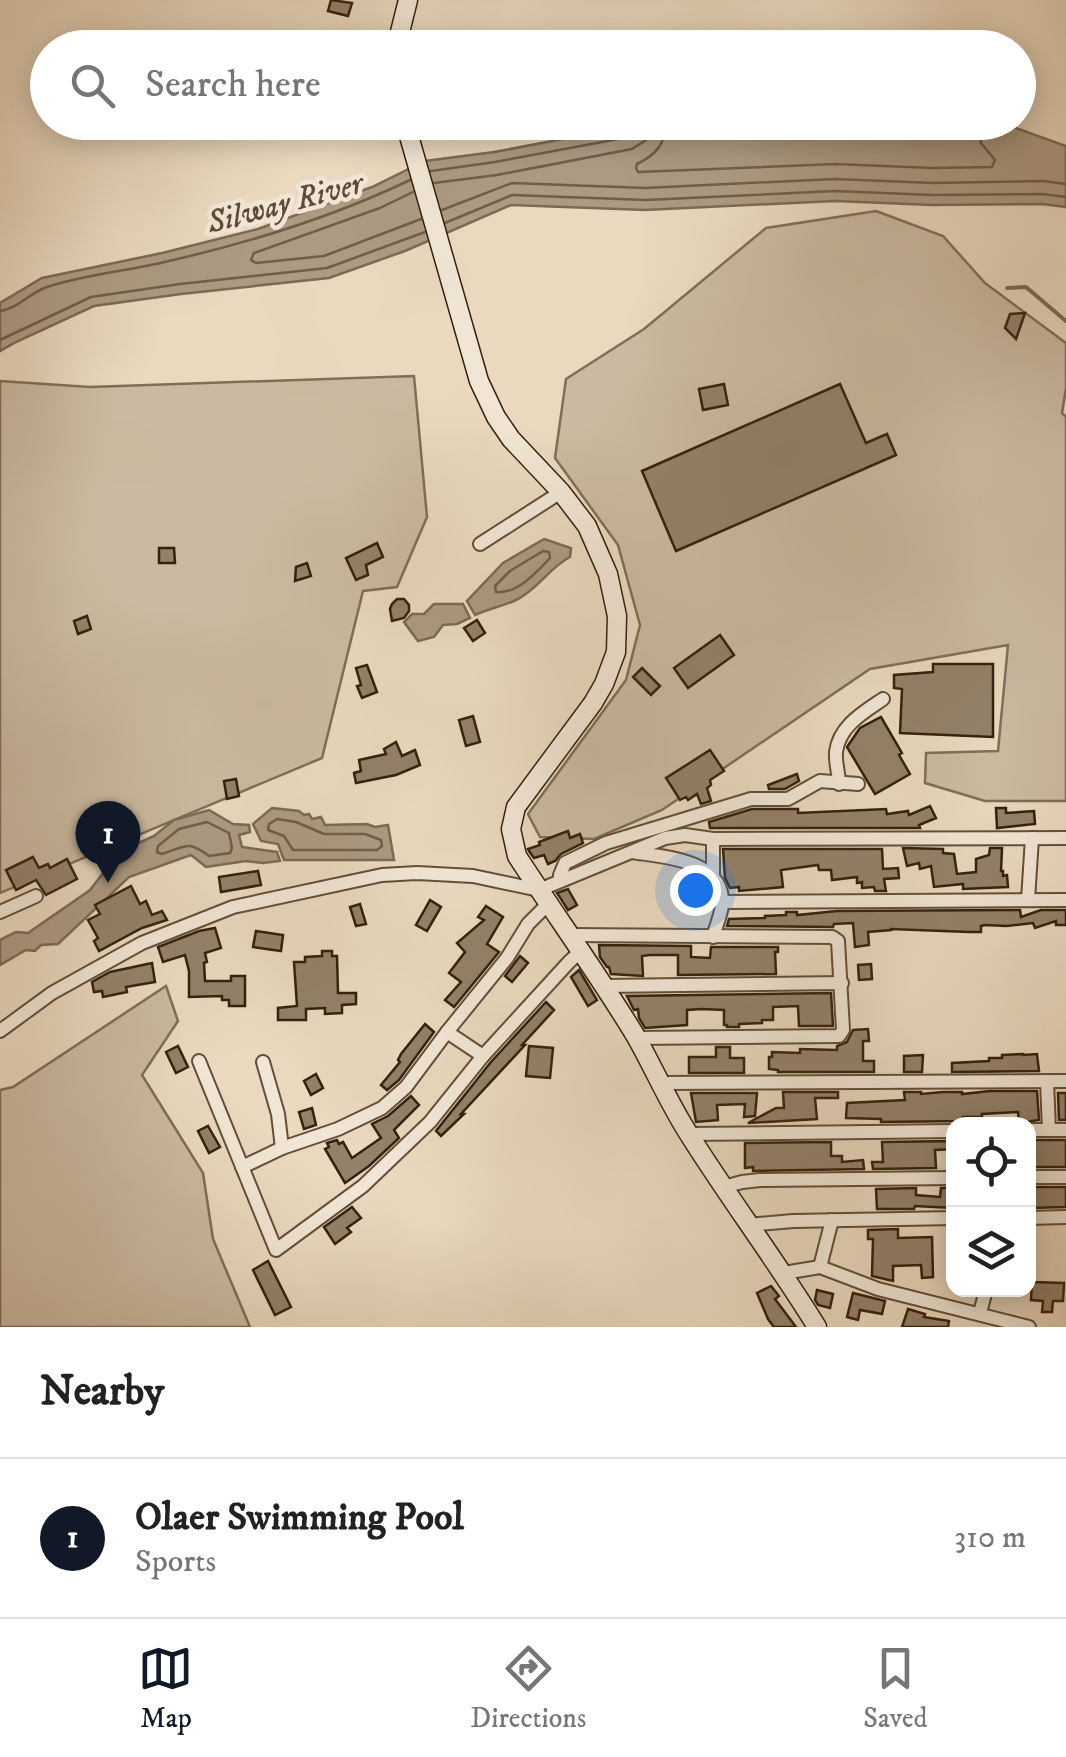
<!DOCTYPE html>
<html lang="en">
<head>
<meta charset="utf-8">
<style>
	body { margin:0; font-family:"IM FELL DW Pica",serif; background:#f2f2f2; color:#222 }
	.controls { position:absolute; right:30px; bottom:30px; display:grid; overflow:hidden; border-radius:20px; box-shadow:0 5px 25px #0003 }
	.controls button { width:90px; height:90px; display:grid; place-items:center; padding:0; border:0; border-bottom:2px solid #e0e0e0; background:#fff; color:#222; font:50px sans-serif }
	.you { position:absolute; left:695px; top:890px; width:35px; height:35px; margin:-25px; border:8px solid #fff; border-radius:50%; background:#1a73e8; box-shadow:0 0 0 15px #1a73e833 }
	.badge { display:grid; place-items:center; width:65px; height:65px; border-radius:50%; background:#111827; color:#fff; font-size:32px; font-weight:700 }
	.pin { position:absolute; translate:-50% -82px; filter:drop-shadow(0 2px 5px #0008) }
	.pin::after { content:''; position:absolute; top:52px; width:35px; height:30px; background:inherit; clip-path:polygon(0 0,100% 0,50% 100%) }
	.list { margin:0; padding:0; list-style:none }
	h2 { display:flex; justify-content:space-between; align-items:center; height:130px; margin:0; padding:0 40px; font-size:42px }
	h2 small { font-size:32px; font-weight:400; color:#767676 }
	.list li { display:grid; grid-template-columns:65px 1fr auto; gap:30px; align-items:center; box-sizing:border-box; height:160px; padding:0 40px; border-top:2px solid #e0e0e0 }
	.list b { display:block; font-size:38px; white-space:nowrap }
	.list p { margin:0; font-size:32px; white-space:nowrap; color:#767676 }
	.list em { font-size:32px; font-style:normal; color:#767676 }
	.icon { flex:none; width:55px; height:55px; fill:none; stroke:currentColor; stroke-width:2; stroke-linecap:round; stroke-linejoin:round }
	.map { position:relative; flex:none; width:1066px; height:1327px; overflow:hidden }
	.search { position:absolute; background:#fff; box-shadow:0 5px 25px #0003; left:30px; right:30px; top:30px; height:110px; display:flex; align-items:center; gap:25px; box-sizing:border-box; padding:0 35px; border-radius:55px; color:#767676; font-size:38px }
	.sheet { height:290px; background:#fff }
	nav { display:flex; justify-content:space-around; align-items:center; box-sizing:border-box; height:140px; border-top:2px solid #e0e0e0; background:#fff; font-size:28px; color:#767676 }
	nav a { display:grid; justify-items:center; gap:5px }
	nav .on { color:#111827 }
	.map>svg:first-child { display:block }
	.green { fill:#cbbaa1; stroke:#806e58; stroke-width:2.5 }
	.water { fill:#ac9a83; stroke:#7c6a54; stroke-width:2.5 }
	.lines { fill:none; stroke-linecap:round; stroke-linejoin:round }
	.shore { stroke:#705e48; stroke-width:2.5 }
	.stream { stroke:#7c6a54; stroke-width:4 }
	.building { fill:#93816a; stroke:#34210e; stroke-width:2.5 }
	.minor-casing { stroke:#624f3a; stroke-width:16 }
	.secondary-casing { stroke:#34210e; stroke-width:21 }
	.minor { stroke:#f1e6d5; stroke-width:12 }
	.secondary { stroke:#f1e6d5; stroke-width:18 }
	.labels { text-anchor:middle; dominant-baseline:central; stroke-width:9; stroke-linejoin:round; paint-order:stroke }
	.water-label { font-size:32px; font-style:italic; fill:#5e4b37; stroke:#f1e6d5 }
</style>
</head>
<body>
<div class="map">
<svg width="1066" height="1327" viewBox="0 0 1066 1327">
	<rect width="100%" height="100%" fill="#ead9bf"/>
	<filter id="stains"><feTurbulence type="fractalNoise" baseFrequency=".002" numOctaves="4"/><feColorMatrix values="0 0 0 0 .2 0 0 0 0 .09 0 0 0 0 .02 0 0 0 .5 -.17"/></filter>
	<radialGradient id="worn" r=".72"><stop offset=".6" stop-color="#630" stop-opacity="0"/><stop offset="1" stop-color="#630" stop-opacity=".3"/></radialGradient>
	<!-- green -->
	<g class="green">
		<polygon points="876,211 943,236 985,283 1066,343 1066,388 1062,413 1066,417 1066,801 985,801 925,783 926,753 998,751 1008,645 870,669 662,810 594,839 540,837 528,814 626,680 640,625 618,545 555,458 566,379 644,329 766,228"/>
		<polygon points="414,376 427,517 397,587 363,591 322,758 0,893 0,381 90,387"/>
		<polygon points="166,986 178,1021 142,1075 203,1173 213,1239 250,1327 0,1327 0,1090 13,1087"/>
	</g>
	<!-- water -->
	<g class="water">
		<polygon points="653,122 1002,123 1066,146 1066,207 1042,204 932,205 835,201 645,210 511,205 405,251 329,278 181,294 94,306 16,342 0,351 0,303 42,278 162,253 258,229 372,187 425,161 494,152"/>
		<path d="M 544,539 L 571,548 L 570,557 C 549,568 537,590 516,600 C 503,606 488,609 475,615 L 467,601 L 503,563 Z"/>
		<polygon points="434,604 463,604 470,618 457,624 443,625 434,637 418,641 404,622 412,614 424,614"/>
		<polygon points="272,808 299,811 304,815 309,814 312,819 321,817 325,825 367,824 375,827 388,825 394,860 284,860 278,844 261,841 253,824"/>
		<polygon points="209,810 233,824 249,825 250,832 239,835 242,847 277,852 280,861 263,863 246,861 206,867 191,855 129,877 58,944 41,945 35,951 26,950 0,965 0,940 16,932 28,933 90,890 110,864 129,846 130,847 154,836 174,820"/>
	</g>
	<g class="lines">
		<!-- shore -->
		<g class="shore">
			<path d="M 666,122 C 666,143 656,155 637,164 L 636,168 L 638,172 L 835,164 L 933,168 L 992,167 L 995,160 L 981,143 L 976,122"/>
			<polyline points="431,171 495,162 629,137 637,132 639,122"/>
			<polyline points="434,183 497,175 632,149 646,140 651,122"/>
			<polyline points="413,192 380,208 254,253 251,260 256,263 324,256 421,219"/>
			<polyline points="442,210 512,183 645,188 835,179 933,183 1043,181 1066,184"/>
			<polyline points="445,223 512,195 646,200 835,191 932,195 1042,194 1066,197"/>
			<path d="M 0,311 C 17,309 31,292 47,287 C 85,274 129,271 169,261 C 252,242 333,217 410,180"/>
			<polyline points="0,340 91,297 180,284 327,268 425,232"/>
			<path d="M 543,551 L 549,552 L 550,558 C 536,573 517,594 496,592 L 495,586 L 510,571 Z"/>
			<polygon points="277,819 296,822 324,834 365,834 381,840 382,846 377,850 293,850 284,836 268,830 269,824"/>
			<path d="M 207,822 L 229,833 L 232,848 L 230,853 L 209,856 C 187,840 187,846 162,854 L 157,852 L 158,846 L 179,829 Z"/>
		</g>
		<!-- stream -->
		<polyline class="stream" points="1007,288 1026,287 1066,321"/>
	</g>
	<!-- building -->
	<g class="building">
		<polygon points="331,0 352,3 348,16 328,11"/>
		<polygon points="1025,313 1016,339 1005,328 1010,314"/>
		<polygon points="724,384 728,405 703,410 699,389"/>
		<polygon points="840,384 866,443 887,434 896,455 676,551 642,471"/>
		<polygon points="377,543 383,557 366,565 368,575 356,580 346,558"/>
		<polygon points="159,548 174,548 175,563 159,563"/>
		<polygon points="307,563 311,576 295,581 296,567"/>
		<polygon points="397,599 404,599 409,605 409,611 404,618 392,621 390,609 392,604"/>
		<polygon points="87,616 91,629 78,634 74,621"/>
		<polygon points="477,620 485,633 473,641 464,628"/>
		<polygon points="720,635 734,655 688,688 674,668"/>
		<polygon points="933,664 993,664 993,737 900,733 902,689 894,688 894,675 933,672"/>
		<polygon points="367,665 377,692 362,698 357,686 361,685 356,668"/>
		<polygon points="642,668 660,686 651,695 633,677"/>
		<polygon points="473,716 480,742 466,746 459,720"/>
		<polygon points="881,717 902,753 899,755 910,774 875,794 847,747 860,728"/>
		<polygon points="396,742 402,756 415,750 420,765 396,775 356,783 354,773 361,771 359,760 386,754 384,749"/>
		<polygon points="710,750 724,771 710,780 711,785 707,788 711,801 701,804 697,794 688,800 686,797 680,800 666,778"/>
		<polygon points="797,774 799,781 785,789 769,789 768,785"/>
		<polygon points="236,779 239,796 227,799 224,781"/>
		<polygon points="930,806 936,818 919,825 920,828 710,828 709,822 752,809 798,809 798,813 886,809 887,814 908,811 909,815"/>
		<polygon points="996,808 1006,808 1006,813 1034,811 1035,824 997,828"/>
		<polygon points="568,831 570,838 580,834 583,843 561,854 555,861 548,864 544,855 534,858 529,851 528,849 540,845 539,842"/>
		<polygon points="903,848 943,849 943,853 954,854 957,874 976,872 976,859 989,855 990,848 1002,848 1001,871 1003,871 1003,876 1007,875 1008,887 963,889 963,884 934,887 931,866 920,869 919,863 907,866"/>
		<polygon points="723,849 882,849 883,869 898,868 899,878 884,879 886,891 875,891 874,887 862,888 862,882 857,883 857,877 832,880 831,870 819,870 818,865 781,870 783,887 739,891 739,887 730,888 725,878"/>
		<polygon points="33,857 39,868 48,864 50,868 67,859 77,879 46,895 36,880 16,890 6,870"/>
		<polygon points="258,871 261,885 221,892 219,877"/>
		<polygon points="131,886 140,904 146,901 152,915 162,911 167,920 142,928 99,951 94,941 98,938 88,920 100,914 95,905"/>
		<polygon points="568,889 577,905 568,910 557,893"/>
		<polygon points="430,900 441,907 427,931 416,925"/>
		<polygon points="360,904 366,924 356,926 350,907"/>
		<polygon points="486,906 503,917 487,944 499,952 454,1007 445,1000 461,982 449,973 465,952 457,943 484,920 478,917"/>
		<polygon points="1020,910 1021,917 1041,910 1066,910 1066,925 1056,925 1056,921 1035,928 1033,923 1006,926 985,925 981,926 981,932 969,932 891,929 891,930 868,932 869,945 855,947 853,923 834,924 833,927 727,926 729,919 765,918 765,916 786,915 786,912 797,912 797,915 837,911"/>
		<polygon points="215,928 221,948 205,953 207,962 204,963 205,981 231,981 231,976 245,976 245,1006 229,1006 229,1000 222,1000 222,996 189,997 189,971 185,955 163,962 158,947 199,931"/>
		<polygon points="256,931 283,935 281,951 253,947"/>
		<polygon points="599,945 691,946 691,957 710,958 711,947 778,947 778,952 775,952 776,974 678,975 678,955 650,955 642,956 643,976 611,974 609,967 607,967 600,957"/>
		<polygon points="322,951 332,951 332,956 337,956 338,993 356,993 356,1004 342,1005 342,1013 325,1014 325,1008 306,1009 306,1020 278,1020 278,1008 297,1006 294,962 305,962 305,957 322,956"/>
		<polygon points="520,956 528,963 512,982 505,976"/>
		<polygon points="152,963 155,982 126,987 127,992 103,997 102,991 94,992 92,982 110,972"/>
		<polygon points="871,964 872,979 859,980 858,965"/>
		<polygon points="579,970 597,1000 588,1006 571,977"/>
		<polygon points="831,993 833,1026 799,1026 798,1006 773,1007 773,1020 762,1020 762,1023 739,1024 739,1027 727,1027 727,1025 724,1025 724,1010 701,1009 687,1010 687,1025 645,1028 639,1018 638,1009 634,1010 627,996"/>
		<polygon points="546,1002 554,1010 522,1045 525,1045 461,1114 464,1114 441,1136 436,1131 491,1062"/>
		<polygon points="425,1024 434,1032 399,1080 387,1090 381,1085 400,1062 398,1060 401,1054"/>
		<polygon points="868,1029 869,1041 863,1041 863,1061 874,1061 874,1072 778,1072 778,1070 769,1069 769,1057 772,1057 772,1052 800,1053 800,1049 837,1050 837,1046 847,1042 853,1030"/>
		<polygon points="178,1046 188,1067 176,1073 166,1052"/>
		<polygon points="529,1046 553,1048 550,1078 526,1076"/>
		<polygon points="716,1047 730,1047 730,1058 744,1058 744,1073 689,1073 689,1057 716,1057"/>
		<polygon points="1023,1054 1023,1055 1037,1054 1039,1071 952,1072 952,1063 989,1061 989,1058 1002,1058 1002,1055"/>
		<polygon points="923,1055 922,1072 904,1072 904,1056"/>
		<polygon points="316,1074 323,1088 311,1095 304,1081"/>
		<polygon points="990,1091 1037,1091 1039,1120 1019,1123 1018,1112 982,1114 982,1117 963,1117 963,1121 881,1122 881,1119 846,1118 847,1103 905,1100 904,1092 921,1092 921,1094 943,1092 962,1092 962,1094"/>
		<polygon points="783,1092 838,1092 838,1098 815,1098 817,1119 748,1123 776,1108 784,1108"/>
		<polygon points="691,1093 757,1093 755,1116 744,1117 745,1104 717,1105 718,1120 696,1122"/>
		<polygon points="1058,1093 1066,1093 1066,1120 1059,1120"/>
		<polygon points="411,1096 419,1105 394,1130 399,1138 369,1166 345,1183 325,1149 329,1147 327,1143 337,1140 339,1144 343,1142 352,1158 381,1138 372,1124 388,1116"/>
		<polygon points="312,1108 316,1125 304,1129 299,1112"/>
		<polygon points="208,1126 220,1147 209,1153 198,1131"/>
		<rect x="1028" y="1140" width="38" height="27"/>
		<polygon points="954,1141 954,1149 935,1150 936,1168 873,1169 872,1162 883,1162 882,1142"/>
		<polygon points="831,1142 831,1156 842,1156 842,1162 863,1160 864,1169 753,1171 753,1167 745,1168 745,1143"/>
		<polygon points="1031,1187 1066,1187 1066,1207 1030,1208"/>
		<polygon points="916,1188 916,1195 940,1197 941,1188 954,1188 953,1208 915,1206 914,1209 877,1209 876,1189"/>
		<polygon points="352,1207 361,1218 347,1228 351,1232 335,1244 324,1227"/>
		<polygon points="898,1229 898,1238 932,1237 933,1277 922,1278 921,1265 893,1266 893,1281 872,1276 873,1239 868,1239 868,1230"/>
		<polygon points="268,1261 291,1307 275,1315 253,1270"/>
		<polygon points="1032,1282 1064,1283 1063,1301 1053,1301 1052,1312 1042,1312 1043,1301 1031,1300"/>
		<polygon points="771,1286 779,1296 775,1299 796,1327 774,1327 768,1319 757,1293"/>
		<polygon points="817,1290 833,1294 830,1308 818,1305 815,1300"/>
		<polygon points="853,1293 885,1301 882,1314 860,1310 858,1320 847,1317"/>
		<polygon points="908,1309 925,1314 924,1317 949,1321 948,1327 902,1327"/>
	</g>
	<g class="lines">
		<!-- minor casing -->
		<g class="minor-casing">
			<g id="minor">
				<polyline points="480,544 561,492"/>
				<path d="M 839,784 C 839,774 835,762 836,752 C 839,726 864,712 883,699"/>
				<polyline points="713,839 713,875"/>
				<path d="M 632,852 C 664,857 725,859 722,905 C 721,915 716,926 713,937"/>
				<polyline points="560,881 560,875 565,863 606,843 751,799 788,799 820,781 858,784"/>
				<polyline points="1028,900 1032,838"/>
				<polyline points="722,902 1066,900"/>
				<polyline points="0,912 36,896"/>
				<polyline points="571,935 832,937 838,941 843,1030 839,1036 636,1038"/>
				<polyline points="603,986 842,983"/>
				<polyline points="0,1031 52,993 142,943 233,907 382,875 417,873 473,876 539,890 665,838 685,835 713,839 1066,838"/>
				<polyline points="447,1032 507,958 528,924 549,903"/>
				<polyline points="199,1061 276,1250 363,1186 430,1122 483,1056 569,962 581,951"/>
				<polyline points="263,1062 278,1114 282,1148"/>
				<polyline points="1047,1081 1049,1130"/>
				<polyline points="659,1083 1066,1081"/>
				<polyline points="1028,1130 1066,1130"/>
				<polyline points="688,1134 954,1131"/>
				<polyline points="242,1167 282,1148 338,1129 382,1108 406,1087 447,1032 483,1056"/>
				<polyline points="1028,1177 1066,1177"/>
				<polyline points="724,1187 742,1182 760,1180 954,1178"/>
				<polyline points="1028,1218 1066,1217"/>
				<polyline points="749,1225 793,1221 954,1218"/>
				<polyline points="820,1267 832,1220"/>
				<polyline points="784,1273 820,1267 878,1289 1029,1327"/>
				<polyline points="980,1313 986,1290"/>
			</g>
		</g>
		<!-- secondary casing -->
		<g class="secondary-casing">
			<g id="secondary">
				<polyline points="396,48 408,0"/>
				<path d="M 405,122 L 479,381 L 496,417 L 511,439 L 561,492 L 587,526 L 608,574 L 617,616 L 616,652 L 604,684 L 593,703 L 516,807 L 511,829 L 517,856 C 556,916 598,974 635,1035 C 654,1068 669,1104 690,1136 C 731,1201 777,1262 817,1327"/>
			</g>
		</g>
		<!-- minor -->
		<use href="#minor" class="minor"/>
		<!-- secondary -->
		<use href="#secondary" class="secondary"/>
	</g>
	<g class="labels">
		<!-- water labels -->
		<g class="water-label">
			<text transform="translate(285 204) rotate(-15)">Silway River</text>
		</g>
	</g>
	<rect width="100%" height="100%" filter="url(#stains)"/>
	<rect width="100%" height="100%" fill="url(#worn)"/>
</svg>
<div class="controls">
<button><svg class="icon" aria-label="locate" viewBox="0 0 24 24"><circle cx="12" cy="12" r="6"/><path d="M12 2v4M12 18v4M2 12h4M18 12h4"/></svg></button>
<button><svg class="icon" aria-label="layers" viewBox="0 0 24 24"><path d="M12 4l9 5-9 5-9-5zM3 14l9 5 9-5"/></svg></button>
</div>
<div class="you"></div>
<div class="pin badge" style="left:108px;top:883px">1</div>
<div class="search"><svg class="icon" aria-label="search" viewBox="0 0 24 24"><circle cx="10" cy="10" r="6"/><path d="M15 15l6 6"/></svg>Search here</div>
</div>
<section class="sheet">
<h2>Nearby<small></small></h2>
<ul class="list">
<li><span class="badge">1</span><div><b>Olaer Swimming Pool</b><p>Sports</p></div><em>310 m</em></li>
</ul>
</section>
<nav>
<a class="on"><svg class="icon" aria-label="map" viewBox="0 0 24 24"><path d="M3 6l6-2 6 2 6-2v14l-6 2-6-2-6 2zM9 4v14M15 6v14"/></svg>Map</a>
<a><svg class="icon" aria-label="directions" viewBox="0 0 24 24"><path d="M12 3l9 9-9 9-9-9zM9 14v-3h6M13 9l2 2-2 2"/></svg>Directions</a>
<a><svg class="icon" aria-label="saved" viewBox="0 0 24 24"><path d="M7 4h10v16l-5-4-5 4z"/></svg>Saved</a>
</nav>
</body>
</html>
